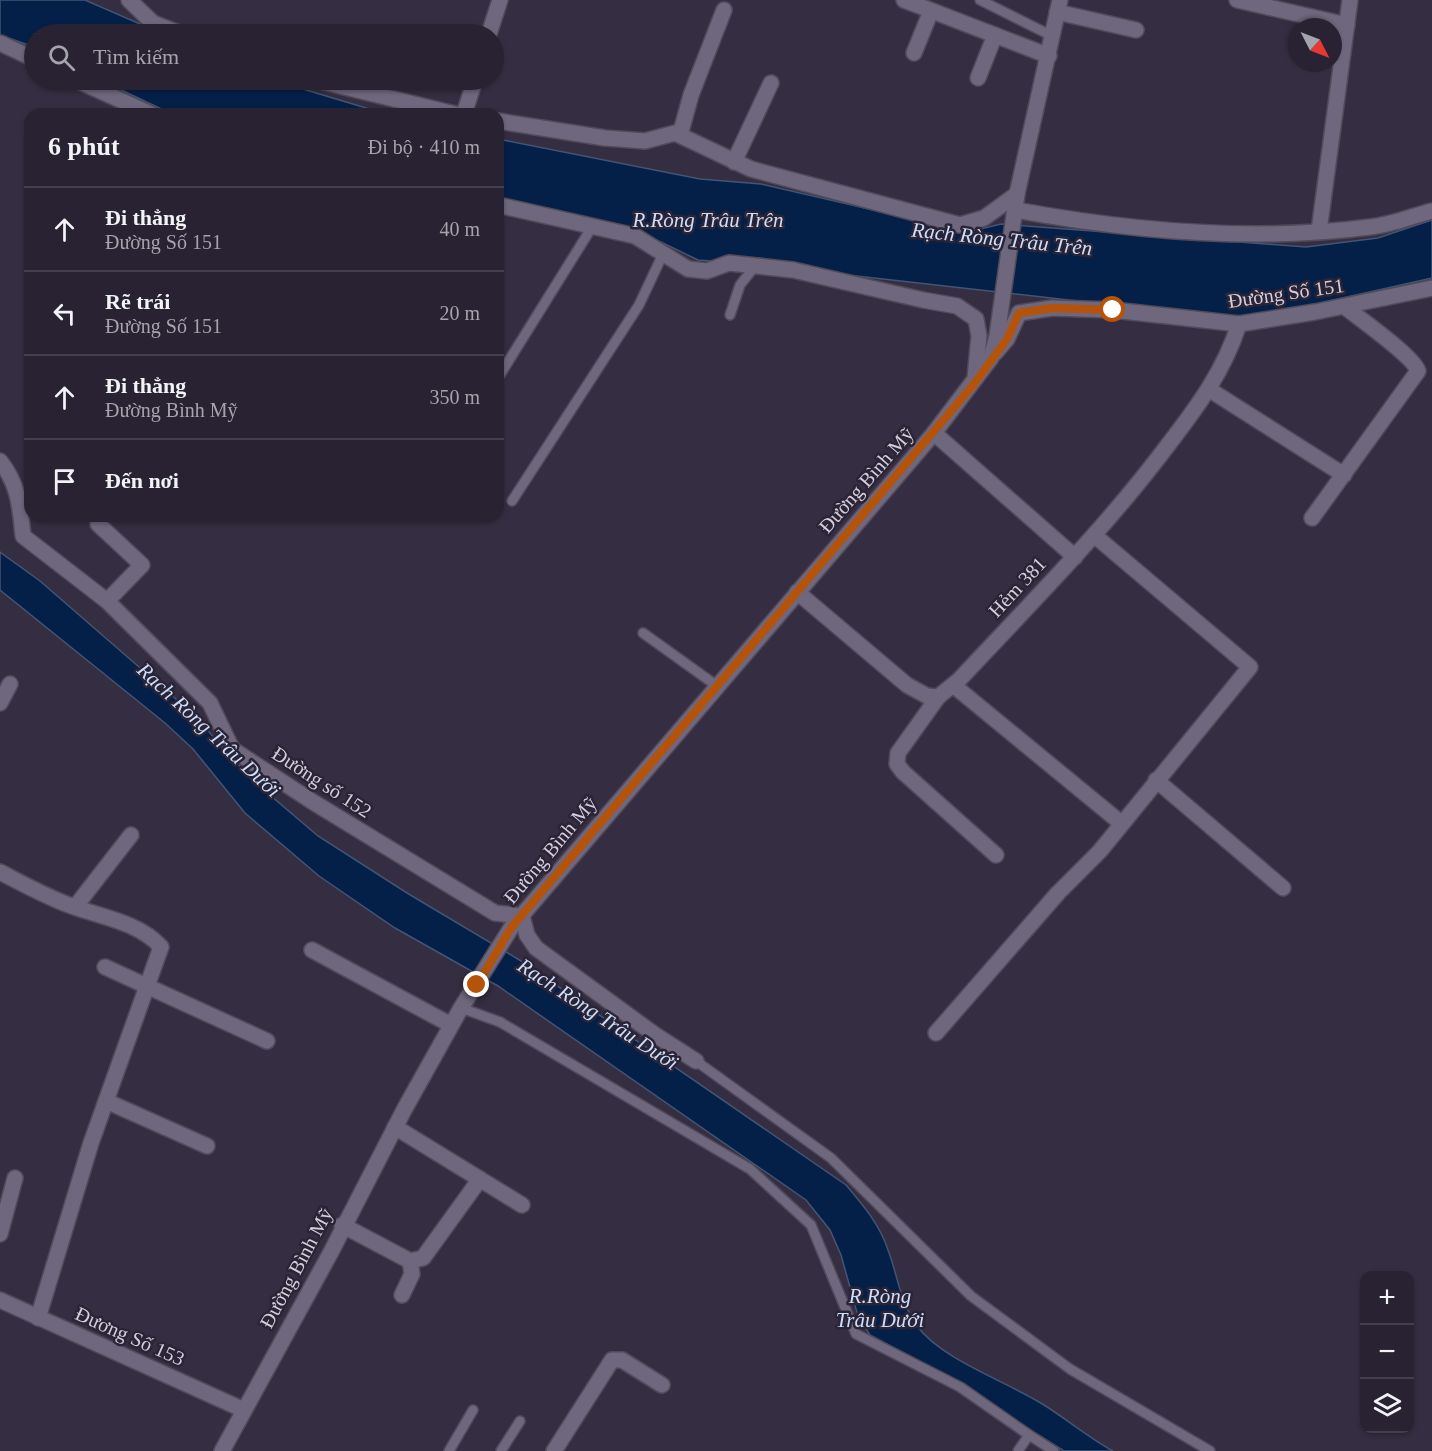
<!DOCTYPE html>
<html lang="vi">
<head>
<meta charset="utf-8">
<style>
	body { margin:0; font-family:"Times New Roman",serif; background:#342f3e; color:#f1f3f6 }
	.controls { position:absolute; right:18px; bottom:18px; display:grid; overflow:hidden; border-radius:12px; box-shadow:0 2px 4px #0004 }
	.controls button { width:54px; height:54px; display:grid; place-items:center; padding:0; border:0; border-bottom:2px solid #443f4d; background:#282232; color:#f1f3f6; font:30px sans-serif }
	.compass { position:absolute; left:1288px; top:18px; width:54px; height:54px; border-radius:50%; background:#282232; box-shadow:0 2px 4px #0004; rotate:132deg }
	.stop { position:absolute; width:18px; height:18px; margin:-14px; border:4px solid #b45309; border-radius:50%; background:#fff }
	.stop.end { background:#b45309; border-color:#fff; box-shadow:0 2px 6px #0008 }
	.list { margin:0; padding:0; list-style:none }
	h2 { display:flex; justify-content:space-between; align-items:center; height:78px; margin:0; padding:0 24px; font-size:26px }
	h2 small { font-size:20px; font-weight:400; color:#a5a4ac }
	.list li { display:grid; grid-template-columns:39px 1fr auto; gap:18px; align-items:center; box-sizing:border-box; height:84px; padding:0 24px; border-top:2px solid #443f4d }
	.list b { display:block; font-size:22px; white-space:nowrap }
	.list p { margin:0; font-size:20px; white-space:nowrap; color:#a5a4ac }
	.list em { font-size:20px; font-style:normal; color:#a5a4ac }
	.icon { flex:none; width:33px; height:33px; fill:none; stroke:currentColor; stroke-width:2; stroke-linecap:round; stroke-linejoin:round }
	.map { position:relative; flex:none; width:1432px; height:1451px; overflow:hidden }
	.search { position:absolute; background:#282232; box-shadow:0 2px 4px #0004; left:24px; top:24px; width:480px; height:66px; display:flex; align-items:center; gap:15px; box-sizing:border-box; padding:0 21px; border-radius:33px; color:#a5a4ac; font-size:22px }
	.panel { position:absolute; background:#282232; box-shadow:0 2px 4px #0004; left:24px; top:108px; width:480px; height:414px; border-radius:18px }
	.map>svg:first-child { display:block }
	.water { fill:#052048; stroke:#435474; stroke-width:1.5 }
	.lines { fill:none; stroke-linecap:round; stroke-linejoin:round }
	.lane-casing { stroke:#504a5a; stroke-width:12 }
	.street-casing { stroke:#504a5a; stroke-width:18 }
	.lane { stroke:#6f677d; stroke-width:9 }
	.street { stroke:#6f677d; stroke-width:15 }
	.route { stroke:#b45309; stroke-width:8 }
	.labels { text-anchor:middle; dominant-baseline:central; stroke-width:5; stroke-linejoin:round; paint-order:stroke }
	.street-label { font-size:20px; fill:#d3cedb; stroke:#2b2437 }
	.water-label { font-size:21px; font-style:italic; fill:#cbdefb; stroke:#2b2437 }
</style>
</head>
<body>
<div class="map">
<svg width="1432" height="1451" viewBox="0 0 1432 1451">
	<rect width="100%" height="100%" fill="#352e42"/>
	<!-- water -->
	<g class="water">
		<polygon points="0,0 85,0 163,34 34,34 34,47 0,35"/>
		<polygon points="100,80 273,80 386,114 172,114"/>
		<polygon points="498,139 700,179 761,184 968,232 1001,224 1306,247 1378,238 1432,220 1432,278 1289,310 1227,318 830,273 760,258 728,256 712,261 698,260 661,242 629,231 498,200"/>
		<path d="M 0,552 L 40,581 L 192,713 L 251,779 L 318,836 L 407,893 L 521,961 L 846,1185 C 863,1205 880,1225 888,1250 C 898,1276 900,1303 917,1326 C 942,1360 1008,1382 1044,1405 C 1068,1420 1089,1438 1113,1451 L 1064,1451 L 930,1367 L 870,1335 L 858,1316 L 841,1255 L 830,1230 L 806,1200 L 498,986 L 395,928 L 319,876 L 245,813 L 193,749 L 165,723 L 0,590 Z"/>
	</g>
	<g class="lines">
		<!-- lane casing -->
		<g class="lane-casing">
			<g id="lane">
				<polyline points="980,0 1052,36"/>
				<polyline points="730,315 740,285 756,265"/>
				<polyline points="498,378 592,227"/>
				<polyline points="512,501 639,305 663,254"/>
				<polyline points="643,633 717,686"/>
				<polyline points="461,1008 500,1022 750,1169 811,1225 856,1334 960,1387 1029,1435 1018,1451"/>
				<polyline points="696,1061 831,1158 971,1296 1070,1369 1210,1451"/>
				<polyline points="1029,1435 1054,1451"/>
				<polyline points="449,1451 473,1410"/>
				<polyline points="501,1451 520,1421"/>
			</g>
		</g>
		<!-- street casing -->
		<g class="street-casing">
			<g id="street">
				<polyline points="129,0 153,23 181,34"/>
				<polyline points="904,0 1049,56"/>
				<polyline points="1237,0 1347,25"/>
				<polyline points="1057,12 1136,30"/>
				<polyline points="489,34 500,0"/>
				<polyline points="0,43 34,59"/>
				<polyline points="914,53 931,11"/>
				<polyline points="978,78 995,35"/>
				<polyline points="76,80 151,114"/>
				<polyline points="316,80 455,114"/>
				<polyline points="464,114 475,80"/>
				<polyline points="498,121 605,138 645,141 675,133 751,169 960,225 984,218 1017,194"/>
				<polyline points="680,135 691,95 724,10"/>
				<polyline points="734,162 771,83"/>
				<polyline points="498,205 635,236 688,269 707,271 729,263 793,270 923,300 957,306 976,319 979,336 975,378"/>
				<path d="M 1016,210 C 1130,231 1254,242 1370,227 C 1391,225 1412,216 1432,211"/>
				<polyline points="1319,231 1350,0"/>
				<polyline points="995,353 1007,339 1019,313 1052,308 1113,310 1239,324 1315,312 1432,288"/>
				<polyline points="1210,390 1344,475"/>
				<polyline points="934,433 1075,557"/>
				<path d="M 0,461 C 19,485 20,507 23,536 L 107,601 L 210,703 L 232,749 L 313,802 L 495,913 L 522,916 L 527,935 L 536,948 L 654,1034 L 696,1061"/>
				<path d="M 1312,518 L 1418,371 C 1414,357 1359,318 1345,307"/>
				<polyline points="98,524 142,565 107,601"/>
				<polyline points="797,592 907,685 927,696 938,697"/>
				<polyline points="953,685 1121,823"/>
				<polyline points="0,703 10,684"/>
				<polyline points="1156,780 1283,888"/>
				<path d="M 996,855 L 903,772 L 897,764 L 898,753 L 938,697 L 959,680 C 1031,603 1105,529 1168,445 C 1198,406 1224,371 1239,324"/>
				<path d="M 0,872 C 25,885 50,899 77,908 C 104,917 141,924 161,947 L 91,1143 L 38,1318"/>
				<polyline points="75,907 131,835"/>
				<polyline points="312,950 451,1025"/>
				<polyline points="105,967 267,1041"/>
				<polyline points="936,1033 1058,893 1100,851 1250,667 1094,535"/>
				<polyline points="106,1101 207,1146"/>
				<polyline points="395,1127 522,1205"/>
				<polyline points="342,1225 410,1261 412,1274 402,1295"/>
				<polyline points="0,1234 15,1178"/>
				<polyline points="410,1261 423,1258 480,1179"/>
				<polyline points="0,1300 244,1410"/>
				<polyline points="222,1451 331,1252 404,1110 461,1008 511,928 934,433 991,358 997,336 1017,194 1060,0"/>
				<polyline points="554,1451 612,1360 622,1360 662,1385"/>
			</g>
		</g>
		<!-- lane -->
		<use href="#lane" class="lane"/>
		<!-- street -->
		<use href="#street" class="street"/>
	</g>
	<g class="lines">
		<!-- route -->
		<polyline class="route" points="477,985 511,928 974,384 1007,339 1019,313 1052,308 1113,310"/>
	</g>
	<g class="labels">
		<!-- street labels -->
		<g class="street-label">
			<text transform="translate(1286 293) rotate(-8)">Đường Số 151</text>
			<text transform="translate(866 480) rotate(-49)">Đường Bình Mỹ</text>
			<text transform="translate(1017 587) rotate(-47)">Hẻm 381</text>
			<text transform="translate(322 782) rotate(33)">Đường số 152</text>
			<text transform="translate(550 850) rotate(-50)">Đường Bình Mỹ</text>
			<text transform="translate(296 1268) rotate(-62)">Đường Bình Mỹ</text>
			<text transform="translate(130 1336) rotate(24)">Đương Số 153</text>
		</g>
		<!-- water labels -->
		<g class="water-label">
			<text x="708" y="220">R.Ròng Trâu Trên</text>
			<text transform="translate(1002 239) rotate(6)">Rạch Ròng Trâu Trên</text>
			<text transform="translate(209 730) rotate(43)">Rạch Ròng Trâu Dưới</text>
			<text transform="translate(598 1014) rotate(33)">Rạch Ròng Trâu Dưới</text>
			<text x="880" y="1296">R.Ròng<tspan x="880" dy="24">Trâu Dưới</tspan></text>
		</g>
	</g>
</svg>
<div class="controls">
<button>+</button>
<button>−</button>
<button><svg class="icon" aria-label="layers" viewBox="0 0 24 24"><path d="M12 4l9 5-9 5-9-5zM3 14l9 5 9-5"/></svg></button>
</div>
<svg class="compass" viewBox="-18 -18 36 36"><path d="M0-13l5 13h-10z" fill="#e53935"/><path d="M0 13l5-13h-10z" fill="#a5a4ac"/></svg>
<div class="stop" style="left:1113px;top:310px"></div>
<div class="stop end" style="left:477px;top:985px"></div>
<div class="search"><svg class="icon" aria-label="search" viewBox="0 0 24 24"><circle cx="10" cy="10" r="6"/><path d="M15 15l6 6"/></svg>Tìm kiếm</div>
<section class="panel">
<h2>6 phút<small>Đi bộ · 410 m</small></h2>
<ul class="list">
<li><svg class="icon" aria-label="ahead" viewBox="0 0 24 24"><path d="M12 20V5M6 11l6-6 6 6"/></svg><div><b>Đi thẳng</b><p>Đường Số 151</p></div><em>40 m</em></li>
<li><svg class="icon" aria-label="left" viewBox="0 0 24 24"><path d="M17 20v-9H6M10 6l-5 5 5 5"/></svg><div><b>Rẽ trái</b><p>Đường Số 151</p></div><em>20 m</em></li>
<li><svg class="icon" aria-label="ahead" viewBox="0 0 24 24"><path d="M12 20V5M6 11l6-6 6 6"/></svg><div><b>Đi thẳng</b><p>Đường Bình Mỹ</p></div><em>350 m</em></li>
<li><svg class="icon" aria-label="arrive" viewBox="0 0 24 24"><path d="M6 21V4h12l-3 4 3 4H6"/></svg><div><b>Đến nơi</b></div></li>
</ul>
</section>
</div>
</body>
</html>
